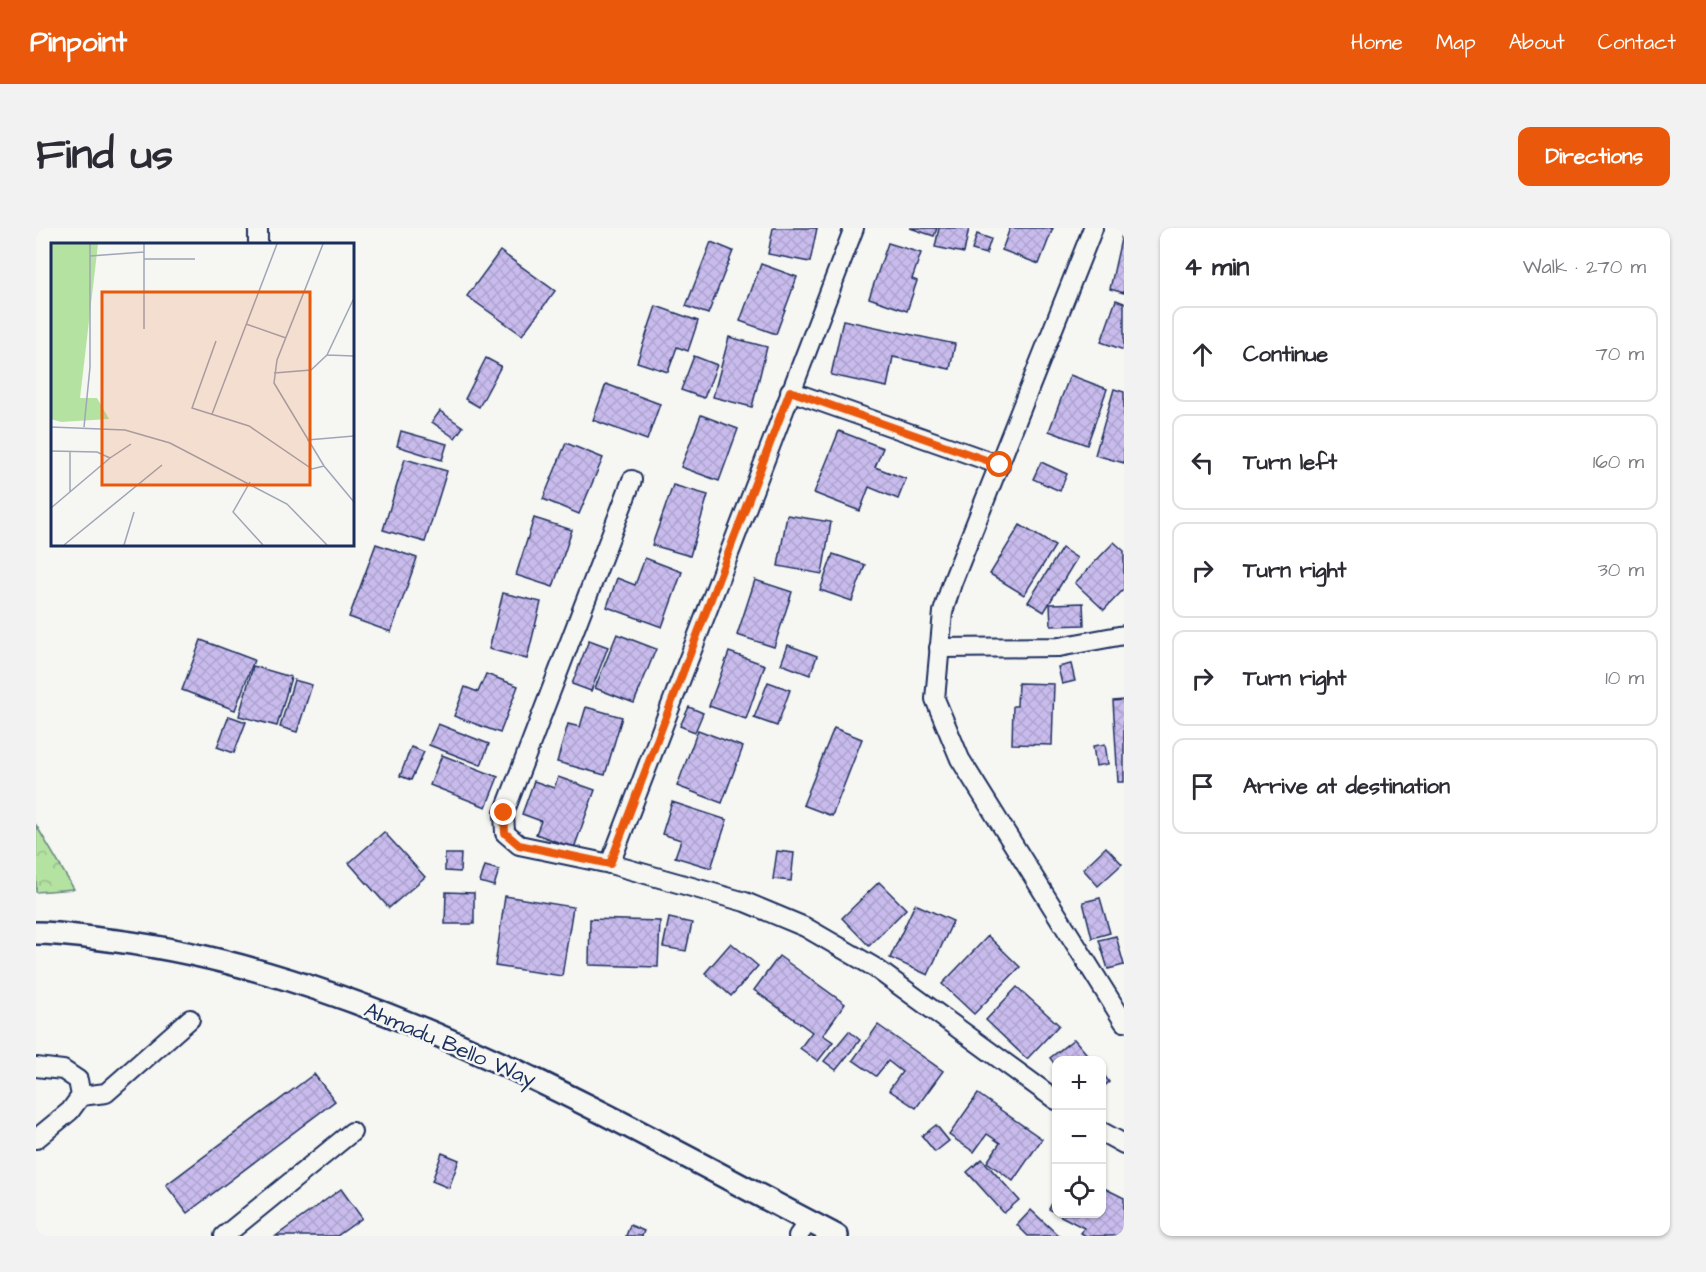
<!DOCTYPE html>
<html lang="en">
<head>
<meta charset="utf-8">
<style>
	body { margin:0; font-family:"Architects Daughter",sans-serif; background:#f2f2f3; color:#2b2b33 }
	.controls { position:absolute; right:18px; bottom:18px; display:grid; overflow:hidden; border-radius:12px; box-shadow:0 2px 4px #0004 }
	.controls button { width:54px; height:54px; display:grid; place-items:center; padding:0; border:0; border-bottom:2px solid #e1e1e2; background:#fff; color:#2b2b33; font:30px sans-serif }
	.stop { position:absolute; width:18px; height:18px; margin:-14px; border:4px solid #ea580c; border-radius:50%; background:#fff }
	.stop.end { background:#ea580c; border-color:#fff; box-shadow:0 2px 6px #0008 }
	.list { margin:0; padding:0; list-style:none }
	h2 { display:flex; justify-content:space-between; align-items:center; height:78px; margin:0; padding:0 24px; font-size:26px }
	h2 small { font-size:20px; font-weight:400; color:#7c7c81 }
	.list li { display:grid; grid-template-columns:39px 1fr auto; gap:18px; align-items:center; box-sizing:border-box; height:96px; margin:0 12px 12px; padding:0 12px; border:2px solid #e1e1e2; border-radius:12px }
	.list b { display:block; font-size:22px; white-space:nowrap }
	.list em { font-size:20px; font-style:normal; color:#7c7c81 }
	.icon { flex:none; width:33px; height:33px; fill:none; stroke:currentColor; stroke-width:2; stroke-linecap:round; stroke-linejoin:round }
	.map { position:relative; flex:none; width:1088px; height:1008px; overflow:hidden; border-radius:12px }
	header { display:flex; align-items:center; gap:36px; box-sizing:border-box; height:84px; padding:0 30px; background:#ea580c; color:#fff }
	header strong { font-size:28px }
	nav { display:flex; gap:33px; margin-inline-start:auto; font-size:21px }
	.intro { display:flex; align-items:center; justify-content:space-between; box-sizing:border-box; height:144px; padding:0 36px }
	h1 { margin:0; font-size:42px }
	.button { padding:15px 27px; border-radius:12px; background:#ea580c; color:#fff; font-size:21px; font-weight:700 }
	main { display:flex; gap:36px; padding:0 36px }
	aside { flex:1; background:#fff; border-radius:12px; box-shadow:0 2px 4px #0004 }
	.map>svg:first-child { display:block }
	.forest { fill:url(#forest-crowns); stroke:#688880; stroke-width:1.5 }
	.building { fill:url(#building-cross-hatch); stroke:#1b2f5e; stroke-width:1.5 }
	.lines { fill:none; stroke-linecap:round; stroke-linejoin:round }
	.minor-casing { stroke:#1b2f5e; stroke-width:22 }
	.tertiary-casing { stroke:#1b2f5e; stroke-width:26 }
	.minor { stroke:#f6f6f2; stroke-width:18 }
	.tertiary { stroke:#f6f6f2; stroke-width:21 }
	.route { stroke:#ea580c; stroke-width:8 }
	.labels { text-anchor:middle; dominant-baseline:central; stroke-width:5; stroke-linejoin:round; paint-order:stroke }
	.street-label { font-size:22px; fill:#1b2f5e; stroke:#f6f6f2 }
	.inset-road { fill:none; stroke:#9ea6b7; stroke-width:1.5 }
	.view { fill:#e8590c; fill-opacity:0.15; stroke:#e8590c; stroke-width:3 }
	.inset-edge { fill:none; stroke:#1b2f5e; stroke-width:3 }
</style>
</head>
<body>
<header>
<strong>Pinpoint</strong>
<nav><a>Home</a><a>Map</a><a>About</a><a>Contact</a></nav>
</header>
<div class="intro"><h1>Find us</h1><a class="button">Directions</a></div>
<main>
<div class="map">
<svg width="1088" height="1008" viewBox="0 0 1088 1008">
	<defs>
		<pattern id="forest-crowns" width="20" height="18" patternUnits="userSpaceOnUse" patternTransform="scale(1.5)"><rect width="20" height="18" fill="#b4e2a1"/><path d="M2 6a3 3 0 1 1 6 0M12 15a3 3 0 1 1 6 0" fill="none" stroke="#9ac28d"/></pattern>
		<pattern id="building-cross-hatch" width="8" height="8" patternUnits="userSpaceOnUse" patternTransform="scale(1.5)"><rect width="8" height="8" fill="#c9bced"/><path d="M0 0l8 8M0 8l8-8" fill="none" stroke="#aca2ce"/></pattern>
	</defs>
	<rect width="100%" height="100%" fill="#f6f6f2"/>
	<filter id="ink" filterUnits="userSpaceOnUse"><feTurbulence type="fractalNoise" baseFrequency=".0167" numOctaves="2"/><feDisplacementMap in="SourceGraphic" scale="12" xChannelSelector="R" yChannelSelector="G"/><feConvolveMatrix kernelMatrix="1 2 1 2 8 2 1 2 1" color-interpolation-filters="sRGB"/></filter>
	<g filter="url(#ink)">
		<!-- forest -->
		<polygon class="forest" points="0,597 38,661 0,664"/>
		<!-- building -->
		<g class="building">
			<polygon points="737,0 781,0 774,34 732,26"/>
			<polygon points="874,0 901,0 898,8"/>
			<polygon points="903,0 933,0 928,25 899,19"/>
			<polygon points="974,0 1017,0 1003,36 966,22"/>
			<polygon points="1087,2 1088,3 1088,65 1074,61"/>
			<polygon points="941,6 955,11 950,26 936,22"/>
			<polygon points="675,14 697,23 672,86 650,78"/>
			<polygon points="852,15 885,25 876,51 881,53 871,83 833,70"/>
			<polygon points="464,23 519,63 486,107 431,68"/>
			<polygon points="725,36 761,49 740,106 704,93"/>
			<polygon points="1080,72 1088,75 1088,122 1065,114"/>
			<polygon points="620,78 662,93 652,123 641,119 632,144 601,134"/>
			<polygon points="807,92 919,116 914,141 857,129 851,159 795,147"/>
			<polygon points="693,109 731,119 716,179 677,169"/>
			<polygon points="658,128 681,137 668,170 645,162"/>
			<polygon points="450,130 465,138 443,179 429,171"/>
			<polygon points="1034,147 1071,161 1051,217 1013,203"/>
			<polygon points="570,156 624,176 611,212 557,192"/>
			<polygon points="1078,161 1088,164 1088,235 1059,227"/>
			<polygon points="404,183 427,199 419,210 396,194"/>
			<polygon points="665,187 702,201 683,253 645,239"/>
			<polygon points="365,203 411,216 406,232 361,218"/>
			<polygon points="803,203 847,220 839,239 870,251 862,271 833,259 824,283 778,265"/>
			<polygon points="530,215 567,230 543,286 507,271"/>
			<polygon points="369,231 411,243 389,314 347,302"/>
			<polygon points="1005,234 1031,246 1024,263 997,251"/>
			<polygon points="637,257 672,267 654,328 616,317"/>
			<polygon points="751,287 795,294 786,346 742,338"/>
			<polygon points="498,290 536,302 517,359 480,347"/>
			<polygon points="984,297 1019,318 988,367 954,346"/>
			<polygon points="1078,314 1088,323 1088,361 1068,382 1039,355"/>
			<polygon points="340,316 381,330 355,404 313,389"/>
			<polygon points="1026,320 1041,330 1008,384 992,374"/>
			<polygon points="797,326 829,337 816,373 784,362"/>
			<polygon points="609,330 646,344 626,399 571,379 581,350 599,357"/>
			<polygon points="719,352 756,364 738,419 701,407"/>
			<polygon points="467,365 505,374 491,431 453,421"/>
			<polygon points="1047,375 1048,397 1015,398 1014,376"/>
			<polygon points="581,406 620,421 598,475 559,460"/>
			<polygon points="165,412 218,432 199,482 146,462"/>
			<polygon points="553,412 572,419 555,463 536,456"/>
			<polygon points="752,417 781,428 774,447 745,436"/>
			<polygon points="693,424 729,437 710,491 673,478"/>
			<polygon points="1035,436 1039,453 1026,456 1022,439"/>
			<polygon points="217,438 255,449 241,498 203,488"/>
			<polygon points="450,446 482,458 464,505 418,488 429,459 442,464"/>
			<polygon points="258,452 276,457 261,504 244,499"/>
			<polygon points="732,454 754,462 741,498 718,490"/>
			<polygon points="982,455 1018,456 1016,517 976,516 977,478 981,478"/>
			<polygon points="1088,472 1088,554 1082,554 1077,473"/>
			<polygon points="550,479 586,489 569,547 521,534 532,496 544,499"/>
			<polygon points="653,479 667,485 659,504 644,498"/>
			<polygon points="193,488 210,494 198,525 181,519"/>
			<polygon points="402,496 453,516 445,537 393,517"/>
			<polygon points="798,500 826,511 796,588 767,577"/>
			<polygon points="662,502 707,519 686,575 641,558"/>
			<polygon points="1069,516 1072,536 1060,538 1057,518"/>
			<polygon points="375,519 388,524 375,552 364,548"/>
			<polygon points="406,527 462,549 450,579 394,557"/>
			<polygon points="522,549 559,562 538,620 500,606 505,593 486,586 498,553 518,560"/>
			<polygon points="636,574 691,592 675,640 639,629 645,612 626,606"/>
			<polygon points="348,604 389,649 353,680 313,635"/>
			<polygon points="1070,619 1086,636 1062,658 1047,641"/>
			<polygon points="741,623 758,625 755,653 737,651"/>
			<polygon points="409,626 425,626 424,644 409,643"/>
			<polygon points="449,638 463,642 458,658 444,654"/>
			<polygon points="843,654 870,681 833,718 806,690"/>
			<polygon points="410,664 438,665 438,696 409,696"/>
			<polygon points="469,668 537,679 526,748 459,738"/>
			<polygon points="1064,670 1074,705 1056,710 1047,674"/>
			<polygon points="879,676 917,693 892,747 854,730"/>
			<polygon points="633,690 656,695 650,723 627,719"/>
			<polygon points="554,691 624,693 622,739 553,737"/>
			<polygon points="952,708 984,739 938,786 906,756"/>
			<polygon points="1080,708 1088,737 1072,741 1063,712"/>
			<polygon points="695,715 722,738 695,768 669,745"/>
			<polygon points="743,728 809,776 787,807 797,814 782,833 764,820 776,804 718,762"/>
			<polygon points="981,759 1023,797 991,831 950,792"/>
			<polygon points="842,797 907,843 880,880 853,862 866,844 852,833 840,848 817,832"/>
			<polygon points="813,803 824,812 800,842 788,833"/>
			<polygon points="1038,811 1056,832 1020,832 1020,838 1014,830"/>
			<polygon points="1066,844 1073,854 1066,860"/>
			<polygon points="278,846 299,873 151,985 130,957"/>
			<polygon points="942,866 1006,911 977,953 951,934 964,915 951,906 938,924 913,907"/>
			<polygon points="900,897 913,913 899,924 886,908"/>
			<polygon points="406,925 423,932 413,960 396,953"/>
			<polygon points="946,931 983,972 968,985 931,944"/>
			<polygon points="1066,959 1088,970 1088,1003 1085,1008 1050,1008 1045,1005 1048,1000 1021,986 1066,986"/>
			<polygon points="305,961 326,990 301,1008 240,1008"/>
			<polygon points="1020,968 1020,985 1013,981"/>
			<polygon points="995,982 1023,1008 992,1008 981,997"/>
			<polygon points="594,997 608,1003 606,1008 590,1008"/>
		</g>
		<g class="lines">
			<!-- minor casing -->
			<g class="minor-casing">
				<g id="minor">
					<polyline points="222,0 222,16"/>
					<polyline points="1057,0 916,355 907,384 899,471 924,531 1088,794"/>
					<polyline points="754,163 964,237"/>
					<polyline points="596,252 468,585 469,605 483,617 574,636 709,674 769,699 838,739 1020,872"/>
					<polyline points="903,420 1023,419 1088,407"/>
					<polyline points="574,636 818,0"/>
					<polyline points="0,839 27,842 42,852 45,868 34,883 0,911"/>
					<polyline points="45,868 70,865 154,791"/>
					<polyline points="1066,904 1088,916"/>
					<polyline points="188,1008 316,904"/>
					<polyline points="762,1008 773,993"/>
				</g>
			</g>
			<!-- tertiary casing -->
			<g class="tertiary-casing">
				<path id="tertiary" d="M 0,705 C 27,705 54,710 81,713 C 334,746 577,892 801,1008"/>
			</g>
			<!-- minor -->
			<use href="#minor" class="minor"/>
			<!-- tertiary -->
			<use href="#tertiary" class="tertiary"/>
		</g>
	</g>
	<g class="lines" filter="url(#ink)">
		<!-- route -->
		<polyline class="route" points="468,585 469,605 483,617 574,636 754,163 964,237"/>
	</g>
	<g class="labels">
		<!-- street labels -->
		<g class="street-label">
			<text transform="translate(414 817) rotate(23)">Ahmadu Bello Way</text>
		</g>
	</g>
	<!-- overview -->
	<g transform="translate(15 15)">
		<rect width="303" height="303" fill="#f6f6f2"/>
		<path d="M 0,1 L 47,1 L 29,155 L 46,155 L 58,176 L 10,179 L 0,176 Z" fill="#b4e2a1"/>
		<path class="inset-road" d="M 93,1 L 93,86M 272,1 L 226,117 L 223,140 L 273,223 L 303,259M 39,13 L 93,9M 93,16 L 144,16M 195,81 L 235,95M 165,98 L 141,165 L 198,183 L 261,226 L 273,223M 276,112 L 303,55M 223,130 L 260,127 L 276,112 L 303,113M 161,171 L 226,1M 0,184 L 74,187 L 119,200 L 236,261 L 276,302M 33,184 L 39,124 L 39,1M 256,197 L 303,193M 0,208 L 46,209 L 59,215 L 0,265M 19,208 L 19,249M 59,215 L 80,201M 199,239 L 182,269 L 212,302M 13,302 L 111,222M 73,302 L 83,269"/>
		<path class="view" d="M 51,49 L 259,49 L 259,242 L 51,242 Z"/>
		<rect width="303" height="303" class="inset-edge"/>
	</g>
</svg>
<div class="controls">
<button>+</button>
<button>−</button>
<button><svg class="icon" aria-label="locate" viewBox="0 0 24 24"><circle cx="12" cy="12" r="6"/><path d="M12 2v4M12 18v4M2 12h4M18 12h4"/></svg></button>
</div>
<div class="stop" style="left:964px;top:237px"></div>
<div class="stop end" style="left:468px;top:585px"></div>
</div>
<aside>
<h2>4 min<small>Walk · 270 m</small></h2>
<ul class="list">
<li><svg class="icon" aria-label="ahead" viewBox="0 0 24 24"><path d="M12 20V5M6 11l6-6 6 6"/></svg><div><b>Continue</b></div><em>70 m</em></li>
<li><svg class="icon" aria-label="left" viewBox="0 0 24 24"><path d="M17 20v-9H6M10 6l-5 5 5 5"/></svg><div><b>Turn left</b></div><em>160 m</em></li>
<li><svg class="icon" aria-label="right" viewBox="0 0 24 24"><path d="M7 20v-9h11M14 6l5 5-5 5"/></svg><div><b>Turn right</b></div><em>30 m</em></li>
<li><svg class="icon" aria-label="right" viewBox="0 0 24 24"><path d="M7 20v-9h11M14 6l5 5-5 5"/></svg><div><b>Turn right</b></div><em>10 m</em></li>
<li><svg class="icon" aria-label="arrive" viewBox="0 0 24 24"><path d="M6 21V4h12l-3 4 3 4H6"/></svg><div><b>Arrive at destination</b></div></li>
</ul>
</aside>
</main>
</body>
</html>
